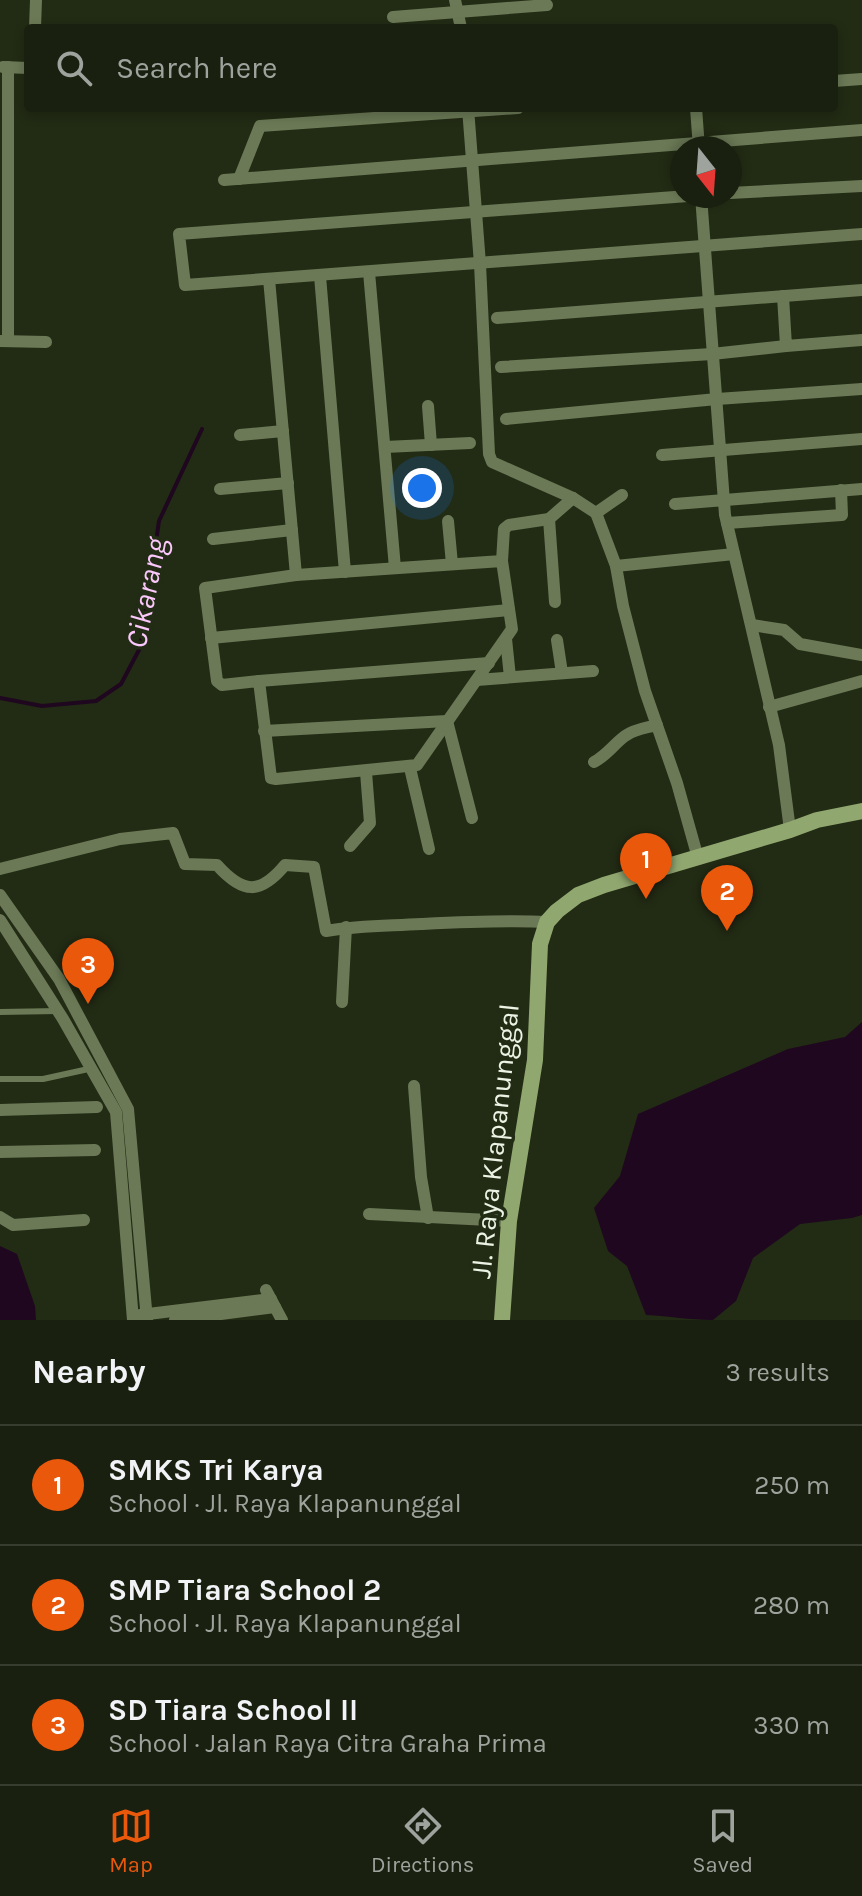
<!DOCTYPE html>
<html lang="en">
<head>
<meta charset="utf-8">
<style>
	body { margin:0; font-family:Karla,sans-serif; background:#232818; color:#f1f3f6 }
	.compass { position:absolute; left:670px; top:136px; width:72px; height:72px; border-radius:50%; background:#1a200f; box-shadow:0 4px 12px #0003; rotate:163deg }
	.you { position:absolute; left:422px; top:488px; width:28px; height:28px; margin:-20px; border:6px solid #fff; border-radius:50%; background:#1a73e8; box-shadow:0 0 0 12px #1a73e833 }
	.badge { display:grid; place-items:center; width:52px; height:52px; border-radius:50%; background:#ea580c; color:#fff; font-size:26px; font-weight:700 }
	.pin { position:absolute; translate:-50% -66px; filter:drop-shadow(0 2px 4px #0008) }
	.pin::after { content:''; position:absolute; top:42px; width:28px; height:24px; background:inherit; clip-path:polygon(0 0,100% 0,50% 100%) }
	.list { margin:0; padding:0; list-style:none }
	h2 { display:flex; justify-content:space-between; align-items:center; height:104px; margin:0; padding:0 32px; font-size:34px }
	h2 small { font-size:26px; font-weight:400; color:#9fa39e }
	.list li { display:grid; grid-template-columns:52px 1fr auto; gap:24px; align-items:center; box-sizing:border-box; height:120px; padding:0 32px; border-top:2px solid #383e2f }
	.list b { display:block; font-size:30px; white-space:nowrap }
	.list p { margin:0; font-size:26px; white-space:nowrap; color:#9fa39e }
	.list em { font-size:26px; font-style:normal; color:#9fa39e }
	.icon { flex:none; width:44px; height:44px; fill:none; stroke:currentColor; stroke-width:2; stroke-linecap:round; stroke-linejoin:round }
	.map { position:relative; flex:none; width:862px; height:1320px; overflow:hidden }
	.search { position:absolute; background:#1a200f; box-shadow:0 4px 12px #0003; left:24px; right:24px; top:24px; height:88px; display:flex; align-items:center; gap:20px; box-sizing:border-box; padding:0 28px; border-radius:8px; color:#9fa39e; font-size:30px }
	.sheet { height:464px; background:#1a200f }
	nav { display:flex; justify-content:space-around; align-items:center; box-sizing:border-box; height:112px; border-top:2px solid #383e2f; background:#1a200f; font-size:22px; color:#9fa39e }
	nav a { display:grid; justify-items:center; gap:4px }
	nav .on { color:#ea580c }
	.map>svg:first-child { display:block }
	.water { fill:#1f0720 }
	.lines { fill:none; stroke-linecap:round; stroke-linejoin:round }
	.stream { stroke:#1f0720; stroke-width:4 }
	.lane { stroke:#6b7956; stroke-width:6 }
	.street { stroke:#6b7956; stroke-width:12 }
	.secondary { stroke:#91a770; stroke-width:16 }
	.labels { text-anchor:middle; dominant-baseline:central; stroke-width:7; stroke-linejoin:round; paint-order:stroke }
	.street-label { font-size:28px; fill:#ecf3e4; stroke:#222b14 }
	.water-label { font-size:30px; font-style:italic; fill:#fbc8fc; stroke:#222b14 }
</style>
</head>
<body>
<div class="map">
<svg width="862" height="1320" viewBox="0 0 862 1320">
	<rect width="100%" height="100%" fill="#222b14"/>
	<!-- water -->
	<g class="water">
		<path d="M 862,1022 L 862,1215 L 852,1218 L 800,1224 L 753,1258 L 736,1301 L 713,1320 C 690,1320 669,1316 646,1315 L 627,1266 L 608,1251 L 594,1208 L 620,1176 L 638,1114 L 788,1049 L 845,1037 Z"/>
		<polygon points="0,1246 17,1254 35,1306 36,1320 0,1320"/>
	</g>
	<g class="lines">
		<!-- stream -->
		<polyline class="stream" points="0,698 42,706 96,701 121,684 140,648 159,521 202,429"/>
		<!-- lane -->
		<g class="lane">
			<polyline points="0,1012 58,1011"/>
			<polyline points="0,1079 43,1079 93,1068"/>
		</g>
		<!-- street -->
		<g class="street">
			<polyline points="455,0 461,28"/>
			<polyline points="393,17 547,5"/>
			<polyline points="35,28 36,0"/>
			<polyline points="3,67 28,68"/>
			<polyline points="8,67 8,341"/>
			<polyline points="834,81 862,79"/>
			<polyline points="468,108 480,264 489,454 492,462 573,498 596,513 616,566 623,606 645,691 677,783 698,858"/>
			<polyline points="696,108 699,148"/>
			<polyline points="239,179 260,126 518,108"/>
			<polyline points="224,180 862,130"/>
			<polyline points="730,193 862,186"/>
			<polyline points="688,196 179,234 185,285 862,234"/>
			<polyline points="701,196 725,515 779,745 790,830"/>
			<polyline points="369,272 395,568"/>
			<polyline points="320,276 345,572"/>
			<polyline points="269,279 296,575"/>
			<polyline points="783,296 786,346 862,340"/>
			<polyline points="497,318 862,290"/>
			<polyline points="0,341 46,342"/>
			<polyline points="501,367 712,354 786,346"/>
			<polyline points="428,406 431,445"/>
			<polyline points="506,419 717,399 862,389"/>
			<polyline points="240,435 283,431"/>
			<polyline points="385,447 470,443"/>
			<polyline points="662,455 862,439"/>
			<polyline points="220,489 288,483"/>
			<polyline points="675,504 862,489"/>
			<polyline points="596,513 622,495"/>
			<polyline points="549,519 555,602"/>
			<polyline points="448,521 452,564"/>
			<polyline points="727,523 842,515 841,490"/>
			<polyline points="213,539 292,530"/>
			<polyline points="502,561 296,575 205,588 217,681 222,685 259,681 271,778 276,779 417,765 512,629 502,561 504,529 509,525 549,519 573,498"/>
			<polyline points="616,566 734,554"/>
			<polyline points="752,625 784,630 800,644 862,655"/>
			<polyline points="211,638 509,610"/>
			<polyline points="506,639 510,677"/>
			<polyline points="557,640 562,673"/>
			<polyline points="477,680 593,671"/>
			<polyline points="259,681 489,663"/>
			<polyline points="769,707 862,681"/>
			<polyline points="264,731 447,721 472,818"/>
			<path d="M 594,762 C 607,755 614,744 625,736 C 634,729 646,728 657,725"/>
			<polyline points="410,768 429,849"/>
			<polyline points="350,846 370,823 366,772"/>
			<path d="M 0,869 L 120,839 L 173,833 L 185,864 L 217,865 C 243,894 260,895 285,865 L 314,867 L 326,931 C 361,925 386,926 421,924 C 463,922 504,920 547,922"/>
			<polyline points="0,895 59,979 128,1109 147,1320"/>
			<polyline points="0,920 63,1019 116,1112 133,1320"/>
			<polyline points="342,1002 346,927"/>
			<polyline points="414,1086 421,1177 428,1218"/>
			<polyline points="0,1110 97,1107"/>
			<polyline points="0,1152 95,1150"/>
			<polyline points="369,1214 509,1221"/>
			<polyline points="0,1217 13,1225 84,1220"/>
			<polyline points="266,1290 282,1320"/>
			<polyline points="140,1315 271,1299"/>
			<polyline points="175,1320 275,1307"/>
		</g>
		<!-- secondary -->
		<polyline class="secondary" points="502,1320 509,1221 535,1060 540,944 547,922 557,911 578,895 604,885 790,830 817,820 862,811"/>
	</g>
	<g class="labels">
		<!-- street labels -->
		<g class="street-label">
			<text transform="translate(495 1141) rotate(-84)">Jl. Raya Klapanunggal</text>
		</g>
		<!-- water labels -->
		<g class="water-label">
			<text transform="translate(146 593) rotate(-79)">Cikarang</text>
		</g>
	</g>
</svg>
<svg class="compass" viewBox="-18 -18 36 36"><path d="M0-13l5 13h-10z" fill="#e53935"/><path d="M0 13l5-13h-10z" fill="#9fa39e"/></svg>
<div class="you"></div>
<div class="pin badge" style="left:646px;top:899px">1</div>
<div class="pin badge" style="left:727px;top:931px">2</div>
<div class="pin badge" style="left:88px;top:1004px">3</div>
<div class="search"><svg class="icon" aria-label="search" viewBox="0 0 24 24"><circle cx="10" cy="10" r="6"/><path d="M15 15l6 6"/></svg>Search here</div>
</div>
<section class="sheet">
<h2>Nearby<small>3 results</small></h2>
<ul class="list">
<li><span class="badge">1</span><div><b>SMKS Tri Karya</b><p>School · Jl. Raya Klapanunggal</p></div><em>250 m</em></li>
<li><span class="badge">2</span><div><b>SMP Tiara School 2</b><p>School · Jl. Raya Klapanunggal</p></div><em>280 m</em></li>
<li><span class="badge">3</span><div><b>SD Tiara School II</b><p>School · Jalan Raya Citra Graha Prima</p></div><em>330 m</em></li>
</ul>
</section>
<nav>
<a class="on"><svg class="icon" aria-label="map" viewBox="0 0 24 24"><path d="M3 6l6-2 6 2 6-2v14l-6 2-6-2-6 2zM9 4v14M15 6v14"/></svg>Map</a>
<a><svg class="icon" aria-label="directions" viewBox="0 0 24 24"><path d="M12 3l9 9-9 9-9-9zM9 14v-3h6M13 9l2 2-2 2"/></svg>Directions</a>
<a><svg class="icon" aria-label="saved" viewBox="0 0 24 24"><path d="M7 4h10v16l-5-4-5 4z"/></svg>Saved</a>
</nav>
</body>
</html>
